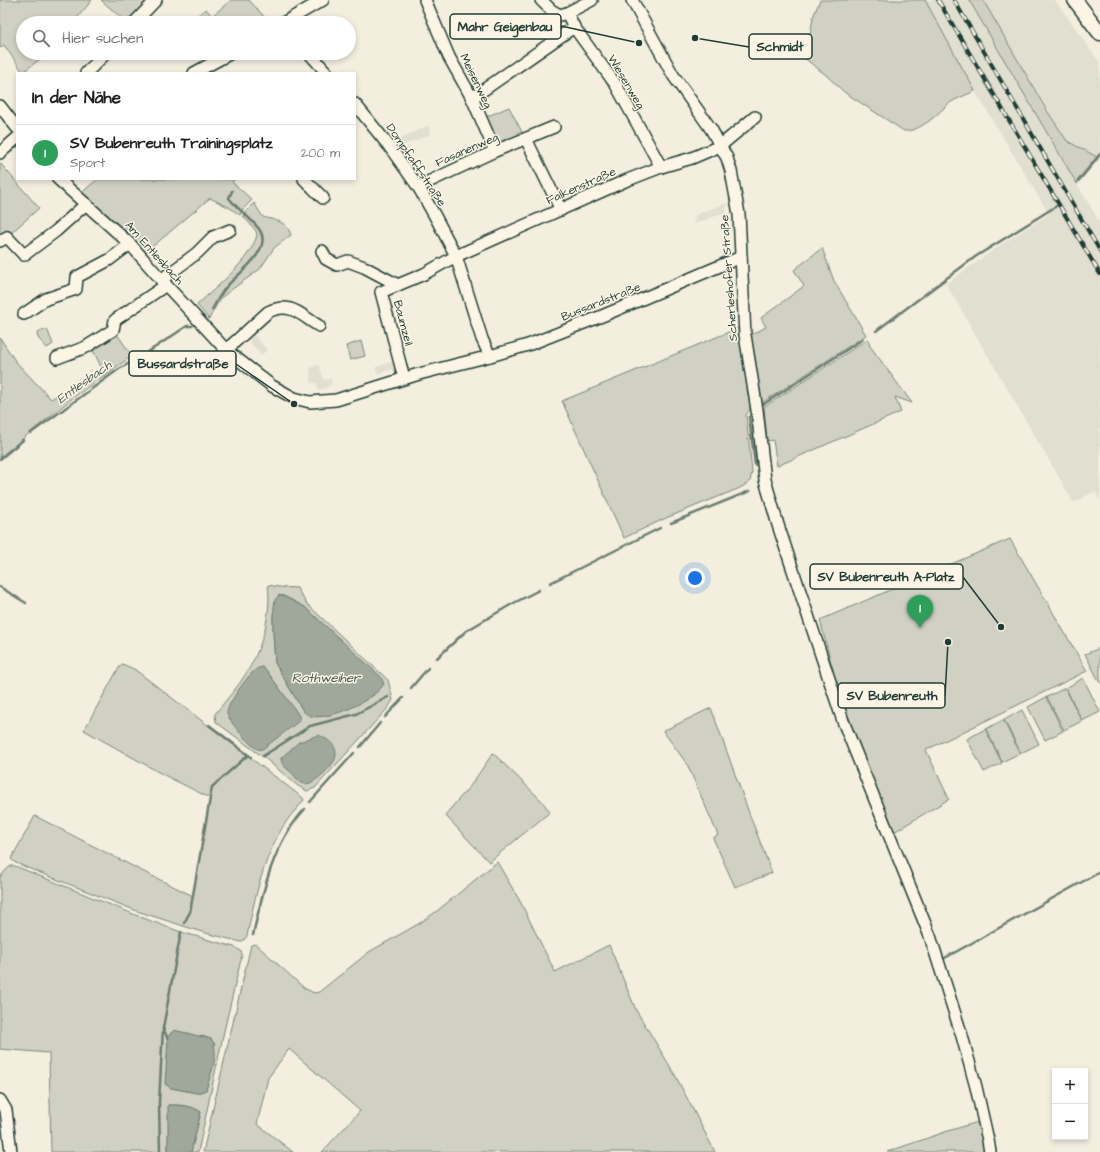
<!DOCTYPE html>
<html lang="de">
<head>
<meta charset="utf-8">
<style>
	body { margin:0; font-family:"Architects Daughter",sans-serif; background:#f2f2f2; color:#222 }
	.controls { position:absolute; right:12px; bottom:12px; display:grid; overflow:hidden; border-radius:0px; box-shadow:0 2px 6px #0003 }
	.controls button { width:36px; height:36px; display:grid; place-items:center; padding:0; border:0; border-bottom:1px solid #e0e0e0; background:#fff; color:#222; font:20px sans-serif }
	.you { position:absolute; left:695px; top:578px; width:14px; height:14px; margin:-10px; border:3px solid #fff; border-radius:50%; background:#1a73e8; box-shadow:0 0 0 6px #1a73e833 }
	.badge { display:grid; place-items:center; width:26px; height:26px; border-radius:50%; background:#d1495b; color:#fff; font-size:13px; font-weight:700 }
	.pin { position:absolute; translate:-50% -33px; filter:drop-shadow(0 1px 2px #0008) }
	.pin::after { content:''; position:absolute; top:21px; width:14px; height:12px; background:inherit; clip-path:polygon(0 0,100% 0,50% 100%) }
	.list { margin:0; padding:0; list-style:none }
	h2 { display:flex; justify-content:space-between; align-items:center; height:52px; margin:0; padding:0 16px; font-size:17px }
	h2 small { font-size:13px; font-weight:400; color:#767676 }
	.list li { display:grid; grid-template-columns:26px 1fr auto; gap:12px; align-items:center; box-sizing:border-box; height:56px; padding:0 16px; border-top:1px solid #e0e0e0 }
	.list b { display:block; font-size:15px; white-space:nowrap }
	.list p { margin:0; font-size:13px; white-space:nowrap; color:#767676 }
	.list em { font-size:13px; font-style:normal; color:#767676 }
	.icon { flex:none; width:22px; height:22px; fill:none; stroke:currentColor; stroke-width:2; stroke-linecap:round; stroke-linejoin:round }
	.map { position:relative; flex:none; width:1100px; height:1152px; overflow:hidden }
	.search { position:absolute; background:#fff; box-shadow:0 2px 6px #0003; left:16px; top:16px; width:340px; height:44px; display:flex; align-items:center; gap:10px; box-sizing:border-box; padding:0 14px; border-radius:22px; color:#767676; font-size:15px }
	.panel { position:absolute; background:#fff; box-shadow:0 2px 6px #0003; left:16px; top:72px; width:340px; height:108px; border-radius:0px }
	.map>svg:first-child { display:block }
	.built { fill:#e1dfd0 }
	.green { fill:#d0d1c2; stroke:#78877b; fill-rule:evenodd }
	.water { fill:#a0a89b; stroke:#6c7d72 }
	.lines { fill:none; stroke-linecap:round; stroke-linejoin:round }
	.stream { stroke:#6c7d72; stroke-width:2.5 }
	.minor-casing { stroke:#1f3d34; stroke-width:14 }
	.major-casing { stroke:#1f3d34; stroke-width:17 }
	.minor { stroke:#fcf5e5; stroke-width:11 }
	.major { stroke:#fcf5e5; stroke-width:14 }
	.rail-casing { stroke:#1f3d34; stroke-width:4 }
	.rail { stroke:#fcf5e5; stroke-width:2.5; stroke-dasharray:8; stroke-linecap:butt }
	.labels { text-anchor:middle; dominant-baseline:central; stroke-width:3; stroke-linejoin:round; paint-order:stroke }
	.street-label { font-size:12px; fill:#1f3d34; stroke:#fcf5e5 }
	.water-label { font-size:13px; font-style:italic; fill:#465d53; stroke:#fcf5e5 }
	.leader { fill:none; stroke:#1f3d34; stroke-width:1.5 }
	.callout-dot { fill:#1f3d34; stroke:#fcf5e5; stroke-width:1.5 }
	.callout { fill:#fcf5e5; stroke:#1f3d34; stroke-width:1.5 }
	.callout-label { font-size:13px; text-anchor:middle; font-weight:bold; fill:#1f3d34 }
</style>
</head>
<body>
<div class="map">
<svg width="1100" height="1152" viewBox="0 0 1100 1152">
	<rect width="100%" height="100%" fill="#f3eede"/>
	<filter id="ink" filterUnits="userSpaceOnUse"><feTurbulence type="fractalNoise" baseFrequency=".025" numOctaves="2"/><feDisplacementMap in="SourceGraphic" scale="8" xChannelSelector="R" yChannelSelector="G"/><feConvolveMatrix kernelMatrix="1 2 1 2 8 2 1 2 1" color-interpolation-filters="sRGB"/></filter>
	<g filter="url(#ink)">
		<!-- built -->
		<g class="built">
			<polygon points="925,0 969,0 1100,223 1100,500 1095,491 1074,503 946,284 999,246 1049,214 975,91"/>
			<polygon points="983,0 1055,0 1100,63 1100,156 1099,158 1067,141 1047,109"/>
			<polygon points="428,126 431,134 399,147 393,141"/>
			<polygon points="727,203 726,212 694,224 695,215"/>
			<polygon points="251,332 267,350 261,355 246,337"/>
			<polygon points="394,361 396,368 377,374 376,367"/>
			<polygon points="319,365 324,380 331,379 332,384 327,386 328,388 318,390 317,383 311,383 310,374 311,367"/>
		</g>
		<!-- green -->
		<g class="green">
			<polygon points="0,0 92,0 73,23 23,23 23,53 48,53 23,72 4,45 0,48"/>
			<polygon points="101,0 148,0 127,23"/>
			<polygon points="231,0 249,0 270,23 197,23 194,18 206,9 212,16"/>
			<path d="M 820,0 L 925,0 L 975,91 C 968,94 951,101 947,105 C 937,115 919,132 904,131 L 844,92 L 826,75 L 803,57 L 808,48 L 813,17 Z"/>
			<polygon points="969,0 983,0 1046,109 1067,141 1099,158 1077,184"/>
			<polygon points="509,107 522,132 518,133 519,138 498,144 486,117"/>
			<polygon points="0,163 39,208 10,234 0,236"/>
			<polygon points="98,179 235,179 232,182 252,200 243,209 240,215 230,208 210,198 146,252 110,217 81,193"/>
			<path d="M 254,203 L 263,217 C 276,221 286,220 291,235 L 274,248 L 260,269 L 231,290 L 222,297 L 216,306 L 209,319 L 197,305 C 216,287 250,261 257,235 L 256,231 L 243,216 L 246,211 Z"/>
			<polygon points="822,248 834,281 866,335 762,403 751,335 766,327 761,318 804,286 794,270"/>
			<polygon points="741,327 750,401 750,409 746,415 752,471 750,482 740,488 666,518 624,538 562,401"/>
			<polygon points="47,329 53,344 47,348 38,338 37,333"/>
			<polygon points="117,334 132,356 74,397 0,457 0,338 16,362 51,399 103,371 92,348"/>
			<polygon points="868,339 870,346 912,403 895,397 901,412 777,466 773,440 767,441 764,407"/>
			<polygon points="361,341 365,356 350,360 346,346"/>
			<polygon points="1010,539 1087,671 926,750 949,799 894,832 863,759 835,678 820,620"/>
			<path d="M 268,585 L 279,587 L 297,588 L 306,603 L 388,680 L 393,700 L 388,708 L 315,788 L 307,791 L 298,786 L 267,760 L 216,722 L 215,714 C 226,700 238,687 247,672 C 262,648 272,613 268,585 ZM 282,595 L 305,607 L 374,695 L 348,709 L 303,711 L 275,663 L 273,632 L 273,615 Z"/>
			<polygon points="1100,648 1100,683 1085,654"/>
			<path d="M 122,664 L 134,669 L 303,798 L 304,800 C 298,808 291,814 286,822 C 264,855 255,897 247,936 L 244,940 L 241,942 L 202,932 L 137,911 L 28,868 L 16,863 L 11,859 L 35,816 L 140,870 L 193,896 L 210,798 L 162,774 L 84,730 L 117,671 Z"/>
			<polygon points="1083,678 1100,712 1082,721 1066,688"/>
			<polygon points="1065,688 1082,721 1064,730 1047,697"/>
			<polygon points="1046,697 1063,731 1045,740 1028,707"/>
			<polygon points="711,708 752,821 772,873 735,887 713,838 718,835 687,764 663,731"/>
			<polygon points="1022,710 1039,744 1021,753 1004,720"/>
			<polygon points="1003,720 1020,753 1002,762 986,729"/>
			<polygon points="985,729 1002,763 984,772 967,739"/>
			<polygon points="493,753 541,800 550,812 489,862 445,815 471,785"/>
			<polygon points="497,862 521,903 555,972 609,945 636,1010 674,1073 715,1152 322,1152 360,1111 289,1049 268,1078 257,1124 293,1152 203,1152 251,945 255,944 259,947 304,988 314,993 319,992 369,952 420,923 437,911"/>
			<path d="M 11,866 L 15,866 L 143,918 L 181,932 L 234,947 L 241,951 L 242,955 L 224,1031 L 198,1152 L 191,1152 L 201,1112 C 191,1105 180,1105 169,1105 L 168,1152 L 51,1152 L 49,1053 L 0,1049 L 0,877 L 7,869 ZM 202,1036 L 211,1039 L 215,1044 L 206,1090 L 197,1093 L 171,1088 Z"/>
			<polygon points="978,1122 985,1152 887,1152 948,1131"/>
		</g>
		<!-- water -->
		<g class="water">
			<path d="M 279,595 L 285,597 L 305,607 L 381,677 L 384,684 C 374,700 330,721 311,716 C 308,715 305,713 303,711 L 275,663 L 273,632 L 273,615 L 275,600 Z"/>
			<path d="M 262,667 L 267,671 L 296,711 L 300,718 L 299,721 L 264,748 C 262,749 261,750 258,749 C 251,747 229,721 227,714 C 226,706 245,680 251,674 C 254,670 258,668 262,667 Z"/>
			<path d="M 318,735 C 327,738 340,747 335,759 C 332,767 313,785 305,784 C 299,783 295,776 291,772 C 286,768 281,765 281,758 L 299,742 Z"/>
			<path d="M 174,1030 L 211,1039 C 221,1053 210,1075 206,1090 L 197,1093 L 171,1088 L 165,1084 L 168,1039 L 170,1034 Z"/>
			<path d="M 168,1105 C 180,1105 191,1105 201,1112 L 191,1152 L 168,1152 Z"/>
		</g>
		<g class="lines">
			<!-- stream -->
			<g class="stream">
				<polyline points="1078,181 1100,154"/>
				<path d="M 212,310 C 216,302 221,293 227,286 C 238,274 274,249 259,229 C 251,218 238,210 229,198 L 232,191"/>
				<polyline points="876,331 975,257 1058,205"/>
				<polyline points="764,404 863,339"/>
				<polyline points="752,413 749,417 755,465"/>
				<polyline points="31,433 119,369 142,356 187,326 192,326"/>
				<polyline points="0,459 23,440"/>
				<polyline points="671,523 750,491"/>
				<polyline points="550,583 660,528"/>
				<polyline points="0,587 26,603"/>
				<polyline points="437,658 466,631 512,604 539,590"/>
				<polyline points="411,688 428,668"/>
				<polyline points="385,717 403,698"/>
				<polyline points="209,725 251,757"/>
				<polyline points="360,747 380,723"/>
				<polyline points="263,756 310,726 356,714 388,697"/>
				<polyline points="310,802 354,753"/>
				<polyline points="184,923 190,912 212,787 248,755"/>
				<path d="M 253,935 C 263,891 273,843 305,809"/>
				<polyline points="943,959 1100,872"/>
				<polyline points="168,1039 163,1028 181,932"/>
				<polyline points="160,1152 159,1102 163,1028"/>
			</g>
			<!-- minor casing -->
			<g class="minor-casing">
				<g id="minor">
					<polyline points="425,0 449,57 472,98 495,151"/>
					<polyline points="541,0 551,10 560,15 567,13 592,0"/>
					<polyline points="632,0 673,75 711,129 727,158 731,171 739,214 745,335 757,410 765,480 778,525 843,721 930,936 962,1036 976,1087 988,1140 990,1152"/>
					<polyline points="567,13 574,27 616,85 661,167"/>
					<polyline points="134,23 156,0"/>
					<polyline points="283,23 323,0"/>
					<polyline points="309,53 327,73"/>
					<polyline points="86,73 106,53"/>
					<polyline points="194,73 231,53"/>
					<polyline points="472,98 574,27"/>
					<polyline points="355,104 389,146 419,188 436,218 456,256 482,339 490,356"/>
					<polyline points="0,106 17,128"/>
					<polyline points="526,139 561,210"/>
					<polyline points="0,153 17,138"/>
					<polyline points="58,179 130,244 166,285 226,350 272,386 294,398 310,402 336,400 419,374 490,356 528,345 602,316 741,257"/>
					<polyline points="304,179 323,198"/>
					<polyline points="419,188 428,182 495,151 554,127"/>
					<polyline points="0,241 7,237 24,255 56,231 86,204"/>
					<polyline points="322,251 326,259 337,265 348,261 364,267 398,285"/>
					<polyline points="161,280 197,253 213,237 230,230"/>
					<polyline points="24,314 46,299 76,289 77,277 109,260 130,244"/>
					<path d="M 226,350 L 268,312 C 291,301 300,315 319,326"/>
					<polyline points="57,358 86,347 113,330 115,320 166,285"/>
					<polyline points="404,378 381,292 424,274 456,256 625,181 661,167 692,158 720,146 755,117"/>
					<polyline points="0,1100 6,1110 11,1152"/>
				</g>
			</g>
			<!-- major casing -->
			<g class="major-casing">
				<polyline id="major" points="1075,0 1100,33"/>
			</g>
			<!-- minor -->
			<use href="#minor" class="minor"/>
			<!-- major -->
			<use href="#major" class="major"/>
			<!-- rail casing -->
			<g class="rail-casing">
				<g id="rail">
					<polyline points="938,0 1100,274"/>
					<polyline points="954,0 1100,251"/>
				</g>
			</g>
			<!-- rail -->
			<use href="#rail" class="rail"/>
		</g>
	</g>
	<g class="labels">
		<!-- street labels -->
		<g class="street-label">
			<text transform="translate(476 81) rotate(64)">Meisenweg</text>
			<text transform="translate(626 82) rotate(59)">Wiesenweg</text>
			<text transform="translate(467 150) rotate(-24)">Fasanenweg</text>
			<text transform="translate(416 165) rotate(56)">Dompfaffstraße</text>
			<text transform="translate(581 186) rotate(-24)">Falkenstraße</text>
			<text transform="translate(154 253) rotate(48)">Am Entlesbach</text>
			<text transform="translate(729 278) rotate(-94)">Scherleshofer Straße</text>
			<text transform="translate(601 302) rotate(-22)">Bussardstraße</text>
			<text transform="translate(403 323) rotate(75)">Baumzeil</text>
		</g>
		<!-- water labels -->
		<g class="water-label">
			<text transform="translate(84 382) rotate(-36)">Entlesbach</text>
			<text x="326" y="678">Rothweiher</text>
		</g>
	</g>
	<!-- callouts -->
	<path class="leader" d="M639 43L561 26M695 38L749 47M294 404L236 364M1001 627L963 577M948 642L945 696"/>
	<g class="callout-dot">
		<circle cx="639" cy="43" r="4"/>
		<circle cx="695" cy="38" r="4"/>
		<circle cx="294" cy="404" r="4"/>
		<circle cx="1001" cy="627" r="4"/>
		<circle cx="948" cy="642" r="4"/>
	</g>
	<g class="callout">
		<rect x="450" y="14" width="111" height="25" rx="4"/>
		<rect x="749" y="34" width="63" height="25" rx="4"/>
		<rect x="129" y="351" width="107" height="25" rx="4"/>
		<rect x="810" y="564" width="153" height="25" rx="4"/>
		<rect x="838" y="683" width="107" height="25" rx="4"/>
	</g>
	<g class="callout-label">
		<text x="505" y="31">Mahr Geigenbau</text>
		<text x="780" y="51">Schmidt</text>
		<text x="183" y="368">Bussardstraße</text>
		<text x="886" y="581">SV Bubenreuth A-Platz</text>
		<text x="892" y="700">SV Bubenreuth</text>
	</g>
</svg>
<div class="controls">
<button>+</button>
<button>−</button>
</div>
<div class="you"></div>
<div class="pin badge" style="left:920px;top:628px;background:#2e9e5b">1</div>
<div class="search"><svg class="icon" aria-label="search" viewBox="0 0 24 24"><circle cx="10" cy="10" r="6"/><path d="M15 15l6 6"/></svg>Hier suchen</div>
<section class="panel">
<h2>In der Nähe<small></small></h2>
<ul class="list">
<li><span class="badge" style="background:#2e9e5b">1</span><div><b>SV Bubenreuth Trainingsplatz</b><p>Sport</p></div><em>200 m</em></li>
</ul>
</section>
</div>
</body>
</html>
